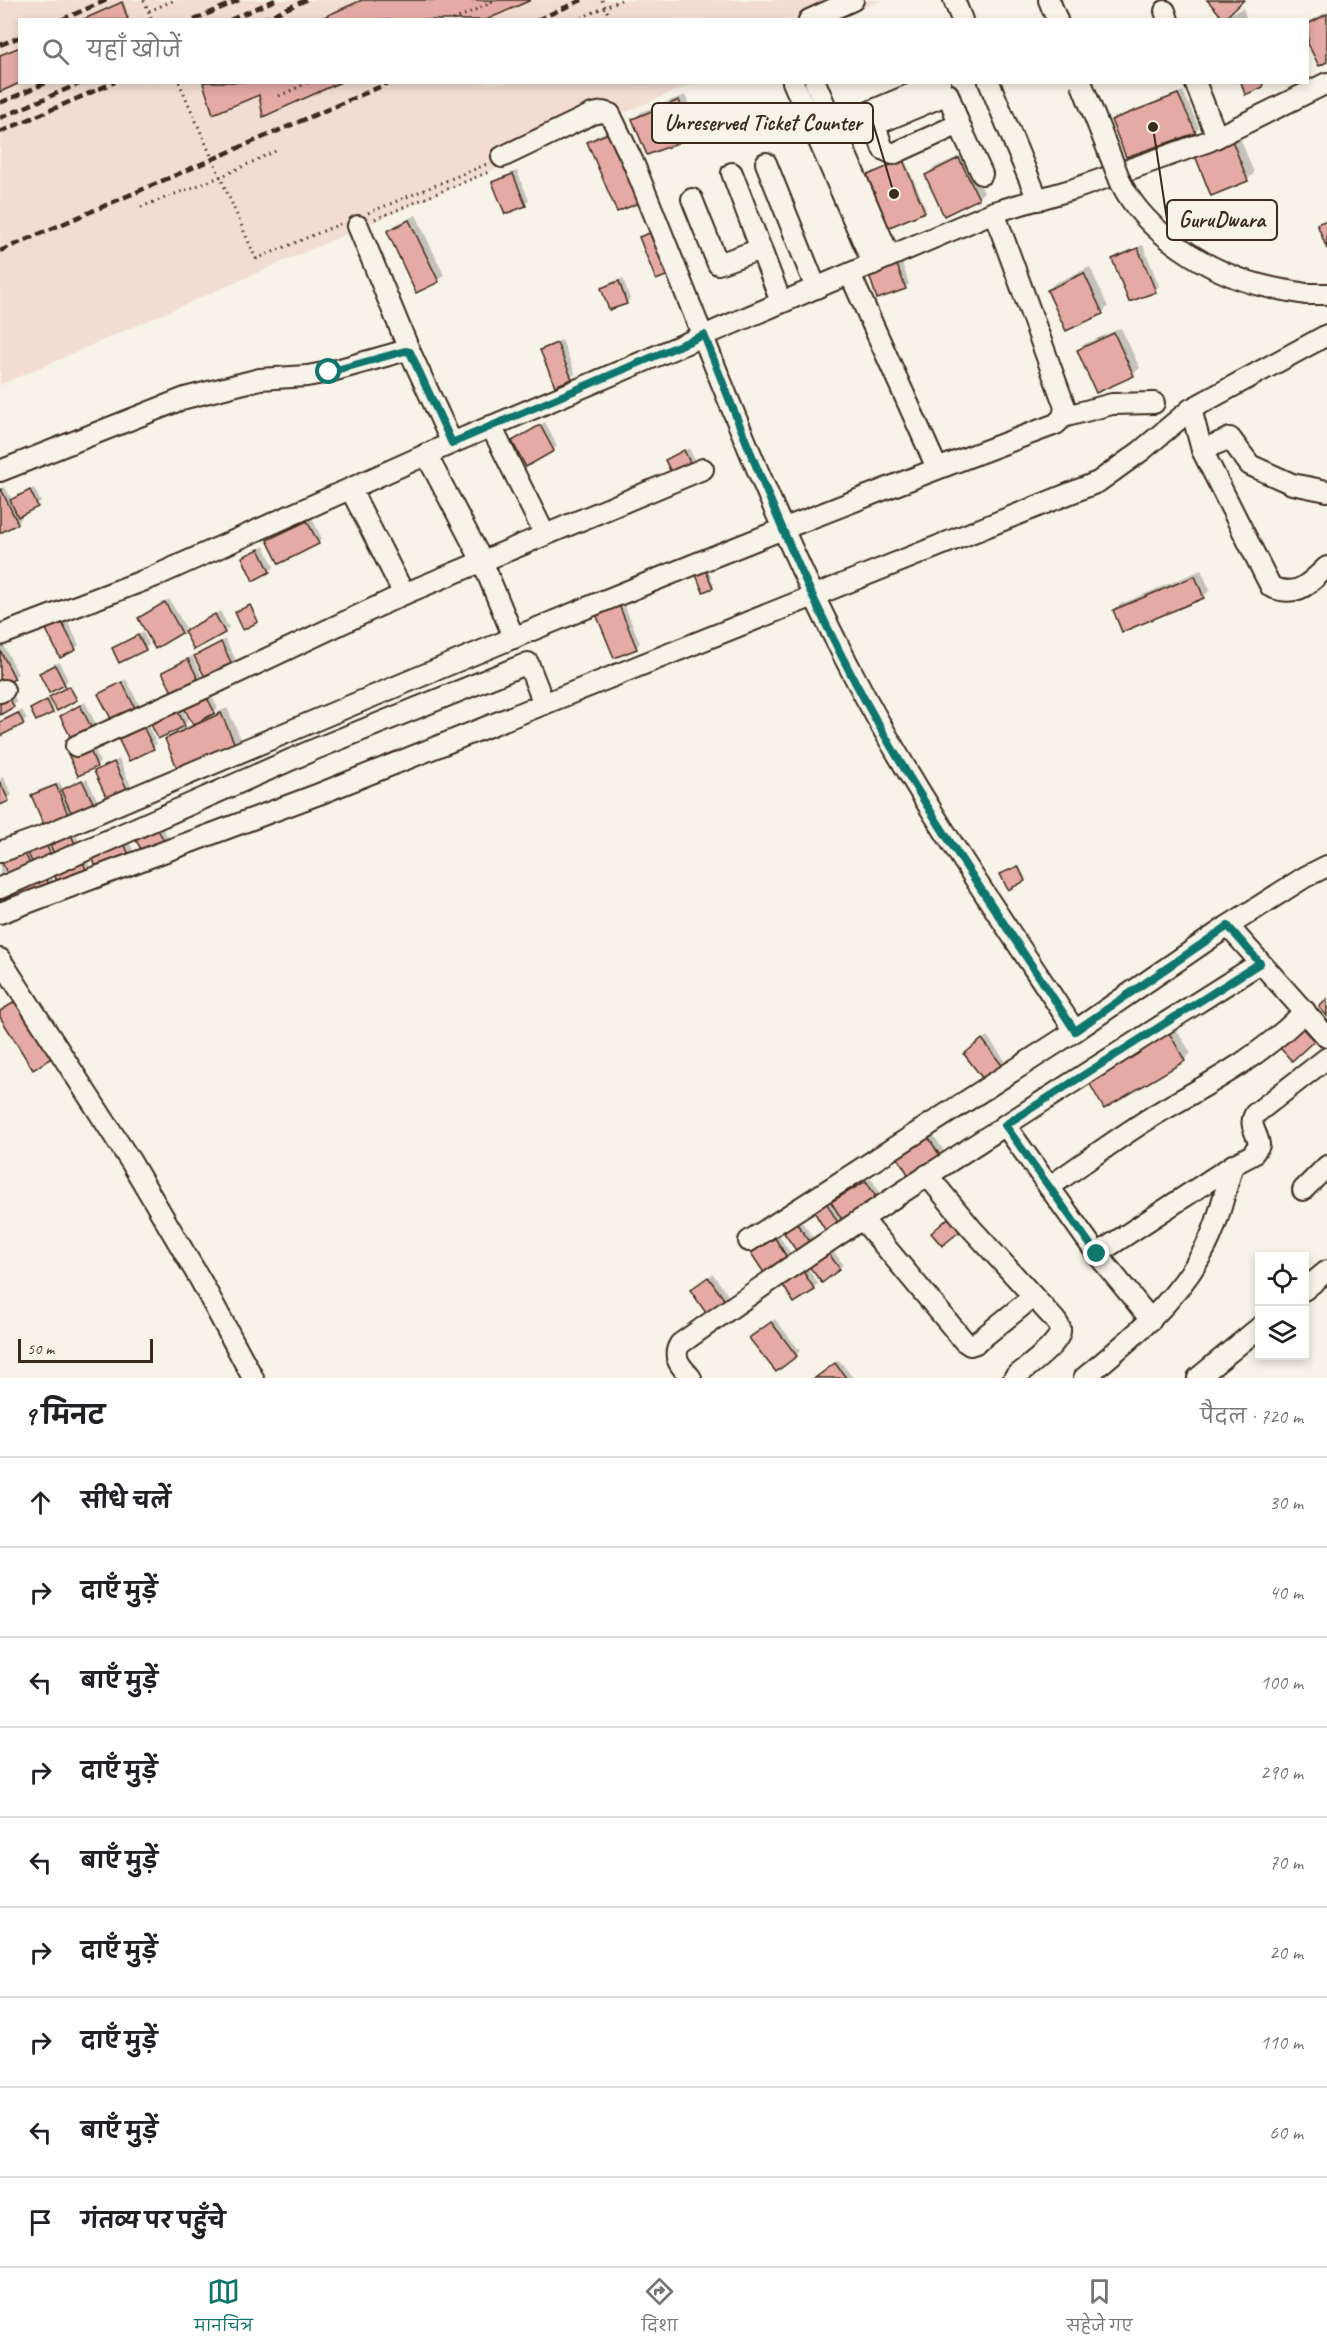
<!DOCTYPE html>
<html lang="hi">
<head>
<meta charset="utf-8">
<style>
	body { margin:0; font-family:Caveat,"Playpen Sans Deva",sans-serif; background:#f6f6f6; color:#202124 }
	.controls { position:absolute; right:18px; bottom:18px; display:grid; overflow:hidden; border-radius:0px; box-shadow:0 3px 9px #0003 }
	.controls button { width:54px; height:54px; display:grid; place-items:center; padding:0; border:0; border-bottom:2px solid #e0e0e0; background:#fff; color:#202124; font:30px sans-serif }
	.scale { position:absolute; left:18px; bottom:15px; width:135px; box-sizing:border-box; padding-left:6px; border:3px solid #3b2a1e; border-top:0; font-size:16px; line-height:21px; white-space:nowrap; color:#3b2a1e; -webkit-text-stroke:4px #f7f3e8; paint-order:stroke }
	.stop { position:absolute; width:18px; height:18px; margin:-14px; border:4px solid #0f766e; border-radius:50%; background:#fff }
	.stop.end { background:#0f766e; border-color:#fff; box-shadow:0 2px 6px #0008 }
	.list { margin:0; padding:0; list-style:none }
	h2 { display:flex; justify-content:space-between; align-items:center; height:78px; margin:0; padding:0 24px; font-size:26px }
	h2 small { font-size:20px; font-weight:400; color:#757577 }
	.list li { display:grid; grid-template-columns:39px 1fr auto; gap:18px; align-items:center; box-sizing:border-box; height:90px; padding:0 24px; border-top:2px solid #e0e0e0 }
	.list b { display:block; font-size:22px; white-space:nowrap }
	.list em { font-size:20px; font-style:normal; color:#757577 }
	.icon { flex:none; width:33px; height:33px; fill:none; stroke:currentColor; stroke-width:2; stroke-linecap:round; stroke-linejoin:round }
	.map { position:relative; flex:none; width:1327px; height:1378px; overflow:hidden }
	.search { position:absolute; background:#fff; box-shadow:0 3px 9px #0003; left:18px; right:18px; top:18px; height:66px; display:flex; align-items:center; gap:15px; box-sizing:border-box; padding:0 21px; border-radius:0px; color:#757577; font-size:22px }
	.sheet { height:888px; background:#fff }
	nav { display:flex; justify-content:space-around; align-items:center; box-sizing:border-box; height:84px; border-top:2px solid #e0e0e0; background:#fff; font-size:16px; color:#757577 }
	nav a { display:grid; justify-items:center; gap:3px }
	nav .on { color:#0f766e }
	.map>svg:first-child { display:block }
	.built { fill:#f2ddd3 }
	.shadow { fill:#0003; fill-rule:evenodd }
	.building { fill:#e5aaa3; stroke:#3b2a1e; stroke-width:1.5 }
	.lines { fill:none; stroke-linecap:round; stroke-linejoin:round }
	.minor-casing { stroke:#3b2a1e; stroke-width:24 }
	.path { stroke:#3b2a1e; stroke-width:3; stroke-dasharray:1.5 4.5; stroke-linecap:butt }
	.minor { stroke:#f7f3e8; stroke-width:20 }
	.rail { stroke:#3b2a1e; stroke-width:4.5; stroke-dasharray:9 4.5; stroke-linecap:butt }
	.minor-bridge-casing { stroke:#3b2a1e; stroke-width:24; stroke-linecap:butt }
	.path-bridge { stroke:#3b2a1e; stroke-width:3; stroke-dasharray:1.5 4.5; stroke-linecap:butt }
	.minor-bridge { stroke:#f7f3e8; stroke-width:20 }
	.route { stroke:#0f766e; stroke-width:8 }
	.leader { fill:none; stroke:#3b2a1e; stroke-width:2 }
	.callout-dot { fill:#3b2a1e; stroke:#f7f3e8; stroke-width:2 }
	.callout { fill:#f7f3e8; stroke:#3b2a1e; stroke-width:2 }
	.callout-label { font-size:22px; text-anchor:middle; font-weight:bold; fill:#3b2a1e }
</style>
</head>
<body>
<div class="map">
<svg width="1327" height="1378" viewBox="0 0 1327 1378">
	<rect width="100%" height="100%" fill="#f7f3e8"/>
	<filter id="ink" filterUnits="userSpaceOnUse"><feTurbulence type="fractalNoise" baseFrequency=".0167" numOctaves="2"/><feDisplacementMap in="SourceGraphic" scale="12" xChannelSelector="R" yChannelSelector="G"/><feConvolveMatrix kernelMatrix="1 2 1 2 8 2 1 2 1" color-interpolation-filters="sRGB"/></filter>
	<g filter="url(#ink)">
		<!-- built -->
		<polygon class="built" points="0,0 882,0 837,20 20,20 20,82 693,83 0,385"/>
		<!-- shadow -->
		<g class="shadow">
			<polygon points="124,2 130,20 83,20"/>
			<polygon points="1243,8 1247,20 1224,20 1224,17"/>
			<polygon points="1327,12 1327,60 1319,64 1308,40 1308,22"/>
			<polygon points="1183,91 1199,128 1195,132 1112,121 1117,117"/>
			<polygon points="685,95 699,129 692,135 634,119 641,112"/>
			<polygon points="618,127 646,194 589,142 596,136"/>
			<polygon points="1238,132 1254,173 1247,180 1195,153"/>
			<polygon points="966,153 984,192 978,198 926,175 933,168"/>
			<polygon points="905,160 926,209 924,210 867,176"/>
			<polygon points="517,171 529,200 525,205 494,183 498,178"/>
			<polygon points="416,215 444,275 438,281 389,231 395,225"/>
			<polygon points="1143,245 1159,286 1155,290 1114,259 1118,255"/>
			<polygon points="902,262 909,284 905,288 875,271"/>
			<polygon points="1090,267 1108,307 1102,313 1049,290 1055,283"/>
			<polygon points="623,278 630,299 626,303 603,288 607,284"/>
			<polygon points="1121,328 1140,368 1133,374 1078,350 1085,344"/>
			<polygon points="562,340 575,373 571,378 542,350 546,346"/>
			<polygon points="545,422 557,446 553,450 514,441"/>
			<polygon points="689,448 695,461 691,465 667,460"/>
			<polygon points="5,487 12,500 34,488 41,502 20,515 21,519 17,523 0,531 0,489"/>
			<polygon points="312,518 322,539 318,543 269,540 273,536"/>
			<polygon points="264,546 274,567 270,571 243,558"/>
			<polygon points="706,566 714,585 704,590"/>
			<polygon points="1201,570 1210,590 1203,597 1115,611 1121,604"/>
			<polygon points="169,599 187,630 220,611 229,628 194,648 184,629 181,632 140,618"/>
			<polygon points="623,602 640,643 636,648 598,615"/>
			<polygon points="251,605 259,620 257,621 238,611"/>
			<polygon points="64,614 79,645 75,649 50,621"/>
			<polygon points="143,632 149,645 145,649 113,649"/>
			<polygon points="225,639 237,662 233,666 196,656"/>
			<polygon points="2,642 18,674 0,685 0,643"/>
			<polygon points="192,656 204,680 175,696 164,672"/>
			<polygon points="59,662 68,680 64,684 41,673"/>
			<polygon points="126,679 142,710 138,714 100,695"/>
			<polygon points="8,685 17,702 0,713"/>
			<polygon points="71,686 77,697 76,699 53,696"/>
			<path d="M 208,689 L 218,708 L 211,715 L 227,708 L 242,741 L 236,748 L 166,739 L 176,729 L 150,718 ZM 184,706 L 194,723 L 181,729 L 188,721 L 182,707 Z"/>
			<polygon points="49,700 54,710 37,719 33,708"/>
			<polygon points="85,702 97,726 93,730 62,716"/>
			<polygon points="22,710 27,719 0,734 0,721"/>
			<polygon points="144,717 157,744 130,759"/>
			<polygon points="92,742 100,762 96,766 69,752"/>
			<polygon points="119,759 130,784 126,788 96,772"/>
			<polygon points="3,777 12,795 0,804 0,779"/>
			<polygon points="87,779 100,806 70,821 33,795 37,791 60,782 63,790"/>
			<polygon points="158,820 169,839 146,854"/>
			<polygon points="72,825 79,841 75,845 0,880 0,858"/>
			<polygon points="125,834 135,854 100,872"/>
			<polygon points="84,853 91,869 87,873 53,868"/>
			<polygon points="1019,865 1026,879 1024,880 1004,873"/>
			<polygon points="48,868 55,885 19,882"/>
			<polygon points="10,884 17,898 0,908 0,888"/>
			<polygon points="1307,1025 1317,1036 1292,1059 1282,1048"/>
			<polygon points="1174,1026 1191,1053 1184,1060 1105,1107"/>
			<polygon points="987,1036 1007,1063 1003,1067 970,1050"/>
			<polygon points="933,1134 945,1153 941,1157 898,1156"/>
			<polygon points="871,1178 884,1200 841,1229 819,1206 830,1199 832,1203"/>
			<polygon points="801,1221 816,1241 812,1245 790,1229"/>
			<polygon points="779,1235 794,1259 790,1263 757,1250"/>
			<polygon points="828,1244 843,1264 839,1268 807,1261"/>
			<polygon points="804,1262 818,1284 795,1301"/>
			<polygon points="713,1274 732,1301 728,1305 696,1286"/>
			<polygon points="775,1319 800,1351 796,1355 755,1334"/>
			<polygon points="839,1360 853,1378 815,1378"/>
		</g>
		<!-- building -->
		<g class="building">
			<polygon points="362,0 531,0 486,20 317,20"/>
			<polygon points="1207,0 1244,0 1224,19"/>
			<polygon points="122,2 128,20 82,20"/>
			<polygon points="1327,14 1327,62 1319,66 1308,44 1308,24"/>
			<polygon points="20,47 20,82 22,82 0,92 0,55"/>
			<polygon points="205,82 341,82 263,117 259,95 213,114 203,83"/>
			<polygon points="1241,82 1262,82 1263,87 1245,95"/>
			<polygon points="1178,94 1196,133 1126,157 1111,120"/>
			<polygon points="679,100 693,137 647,155 632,119"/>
			<polygon points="611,132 641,202 617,212 587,142"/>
			<polygon points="1231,138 1248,181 1211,196 1194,153"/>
			<polygon points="959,158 979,199 944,216 925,175"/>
			<polygon points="903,160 925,212 885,229 863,177"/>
			<polygon points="513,174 526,206 505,214 492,182"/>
			<polygon points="409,220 439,282 416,293 387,231"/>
			<polygon points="1327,220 1327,249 1317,224"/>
			<polygon points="655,231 671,274 656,280 639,237"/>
			<polygon points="1138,248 1156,292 1129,302 1112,259"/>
			<polygon points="897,265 906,289 877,299 869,275"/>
			<polygon points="1084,273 1103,314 1066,331 1047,290"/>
			<polygon points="619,281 627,304 609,310 601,288"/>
			<polygon points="1114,333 1134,376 1096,393 1077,350"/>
			<polygon points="557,343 572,379 555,386 540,350"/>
			<polygon points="540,425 554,451 526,467 512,441"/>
			<polygon points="684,450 692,467 673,476 665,460"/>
			<polygon points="1,489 18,524 0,533 0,490"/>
			<polygon points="30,490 38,507 18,517 10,500"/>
			<polygon points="307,521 319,544 279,564 267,540"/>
			<polygon points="259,549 270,572 253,581 242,557"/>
			<polygon points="704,566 713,588 703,592 694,570"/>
			<polygon points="1195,576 1204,598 1122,632 1113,610"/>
			<polygon points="165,602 182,633 155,649 138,618"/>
			<polygon points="250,605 258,622 243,630 235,612"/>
			<polygon points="619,605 637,649 614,658 596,614"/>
			<polygon points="215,614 225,633 194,650 184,631"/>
			<polygon points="59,617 76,650 60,658 44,625"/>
			<polygon points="138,635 146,650 119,663 112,648"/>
			<polygon points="221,642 234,668 207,681 194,656"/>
			<polygon points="0,650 15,679 0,686"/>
			<polygon points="188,659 201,685 175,698 162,672"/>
			<polygon points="55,665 65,685 49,693 39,673"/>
			<polygon points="122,682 139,716 116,728 98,694"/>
			<polygon points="69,686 77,700 57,711 49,697"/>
			<polygon points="4,688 14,707 0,715 0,690"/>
			<polygon points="204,692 215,713 193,725 182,704"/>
			<polygon points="47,700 53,713 36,721 30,709"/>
			<polygon points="80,705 93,731 73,742 60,716"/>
			<polygon points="175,705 185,726 158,739 148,718"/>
			<polygon points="18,713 24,724 0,736 0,722"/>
			<polygon points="221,713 237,749 180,775 165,739"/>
			<polygon points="140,720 154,749 129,761 115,732"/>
			<polygon points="88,745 97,767 78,776 67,752"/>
			<polygon points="114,762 127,789 107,799 94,771"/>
			<polygon points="82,780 97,811 75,821 61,790"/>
			<polygon points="0,782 9,801 0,805"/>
			<polygon points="56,785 71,822 47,832 31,795"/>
			<polygon points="154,823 166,844 145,856 133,835"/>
			<polygon points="68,828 76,846 55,856 47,838"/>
			<polygon points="121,837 131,859 99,874 89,850"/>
			<polygon points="44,839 52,858 34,866 25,847"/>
			<polygon points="22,848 32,868 10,879 0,858"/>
			<polygon points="80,856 88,874 59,887 52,868"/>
			<polygon points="1018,866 1025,881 1008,890 1000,874"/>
			<polygon points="44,871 51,891 25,901 17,882"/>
			<polygon points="1327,999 1327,1016 1319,1007"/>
			<polygon points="18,1000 53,1057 33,1070 0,1017 0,1011"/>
			<polygon points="1302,1028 1314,1041 1292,1061 1280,1048"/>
			<polygon points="1168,1031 1185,1061 1104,1109 1087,1079"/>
			<polygon points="982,1039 1004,1068 986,1083 964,1054"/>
			<polygon points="927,1135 942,1159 911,1179 896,1155"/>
			<polygon points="866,1181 881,1205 846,1226 831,1202"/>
			<polygon points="826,1202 842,1230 830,1238 813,1210"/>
			<polygon points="953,1214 964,1228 942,1246 931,1233"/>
			<polygon points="797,1224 813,1246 800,1256 784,1233"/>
			<polygon points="775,1238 791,1264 768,1279 751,1253"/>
			<polygon points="824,1247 840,1269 822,1283 805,1261"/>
			<polygon points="799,1265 815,1290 794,1303 779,1279"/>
			<polygon points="708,1277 729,1306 711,1320 690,1290"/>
			<polygon points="771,1322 797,1356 776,1372 749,1338"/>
			<polygon points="835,1363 846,1378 815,1378"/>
		</g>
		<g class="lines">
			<!-- minor casing -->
			<g class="minor-casing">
				<g id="minor">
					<polyline points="954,0 962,20"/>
					<polyline points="1049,0 1057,20"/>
					<polyline points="1165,11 1168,20"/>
					<polyline points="809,20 853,0"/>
					<polyline points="793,82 873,264"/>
					<polyline points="815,82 885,246"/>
					<polyline points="989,82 1038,200"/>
					<polyline points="1195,82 1217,137"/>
					<polyline points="852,119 940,82"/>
					<polyline points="959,124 948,94 879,123 876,128 883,149 893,154 959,124 982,174"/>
					<path d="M 502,157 L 592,114 L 603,112 L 610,114 L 633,162 C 703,333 766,508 852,672 C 917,797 998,913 1075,1031"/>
					<polyline points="766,163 816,288"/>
					<polyline points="732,173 781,302"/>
					<polyline points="692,199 718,264 761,249"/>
					<polyline points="358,226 410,352"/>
					<polyline points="850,274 937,468"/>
					<polyline points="1306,294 1327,294"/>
					<polyline points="1191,409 1202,450"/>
					<polyline points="1063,417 1112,404 1154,403"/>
					<polyline points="491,426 545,535"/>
					<polyline points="426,454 482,561 514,638"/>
					<polyline points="0,471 185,398 260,379 307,376 329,372 407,350 410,352 452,443"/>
					<polyline points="351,490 404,594"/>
					<path d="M 1327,491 L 1292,484 L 1250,465 L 1230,438 L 1202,450 L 1271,587 C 1298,598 1308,584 1327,567"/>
					<polyline points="0,635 153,577 452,443 994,212 1074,189 1209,141 1327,83"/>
					<polyline points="0,692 4,690"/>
					<polyline points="76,746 207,687 404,594 703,469"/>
					<path d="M 0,852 L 41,837 C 377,693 713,552 1056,424 L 1063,417 L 1065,407 L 994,212"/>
					<polyline points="0,888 313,750 528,663 544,704"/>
					<polyline points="0,913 319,794 1098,482 1141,451 1191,409 1327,335"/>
					<polyline points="1228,926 1327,1037"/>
					<polyline points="0,959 131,1162 201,1281 253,1378"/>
					<polyline points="1005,1125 1097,1254 1151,1320"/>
					<path d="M 927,1175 L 971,1228 L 1055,1320 C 1057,1323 1060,1326 1060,1329 C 1063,1342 1024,1369 1014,1378"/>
					<path d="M 1049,1187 C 1087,1161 1124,1133 1163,1110 C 1214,1081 1264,1054 1305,1011"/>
					<polyline points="1303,1190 1327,1166"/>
					<polyline points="863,1220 964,1341 970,1345 976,1343 1033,1297"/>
					<polyline points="749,1241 1075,1031 1228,926 1305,877 1327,866"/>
					<polyline points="1097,1254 1233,1165"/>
					<polyline points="1304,1290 1327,1271"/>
					<path d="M 691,1378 C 682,1367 671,1358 680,1344 C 868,1210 1065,1087 1260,963"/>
					<path d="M 1084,1378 C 1129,1341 1175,1303 1203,1252 C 1218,1226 1224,1193 1233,1165 L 1252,1155 L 1259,1145 C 1258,1133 1248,1126 1255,1114 L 1327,1058"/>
					<polyline points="1198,1378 1260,1327"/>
				</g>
			</g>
			<!-- path -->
			<g class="path">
				<polyline points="144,0 152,20"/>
				<polyline points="602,0 611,20"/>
				<polyline points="149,11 175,0"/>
				<polyline points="453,20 497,0"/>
				<polyline points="576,20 621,0"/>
				<polyline points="642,82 645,82"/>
				<polyline points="279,96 309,82"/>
				<polyline points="141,207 220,177 278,150"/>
				<polyline points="368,213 487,164"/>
				<polyline points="375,219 491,171"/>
				<polyline points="256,259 340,224"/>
			</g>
			<!-- minor -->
			<use href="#minor" class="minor"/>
			<!-- rail -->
			<g class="rail">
				<polyline points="61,20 107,0"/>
				<polyline points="194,20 239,0"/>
				<polyline points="230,20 275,0"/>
				<polyline points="261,20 306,0"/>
				<polyline points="537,20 582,0"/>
				<polyline points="0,45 20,37"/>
				<polyline points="0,103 48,82"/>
				<polyline points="0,118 83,82"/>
				<polyline points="0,132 115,82"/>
				<polyline points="0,251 391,82"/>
			</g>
			<!-- minor-bridge casing -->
			<g class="minor-bridge-casing">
				<path id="minor-bridge" d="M 1081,82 L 1121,183 C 1145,232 1208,272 1260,285 C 1275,289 1291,291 1306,294"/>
			</g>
			<!-- path-bridge -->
			<polyline class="path-bridge" points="179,82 256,259"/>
			<!-- minor-bridge -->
			<use href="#minor-bridge" class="minor-bridge"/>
		</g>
	</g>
	<g class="lines" filter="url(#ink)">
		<!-- route -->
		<path class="route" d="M 329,372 L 405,351 L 410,352 L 452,443 L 704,335 C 759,476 815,618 892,748 C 949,845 1014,937 1075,1031 L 1228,926 L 1260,963 L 1005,1125 L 1097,1254"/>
	</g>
	<!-- callouts -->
	<path class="leader" d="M894 194L873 123M1153 127L1167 220"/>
	<g class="callout-dot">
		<circle cx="894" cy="194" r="6"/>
		<circle cx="1153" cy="127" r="6"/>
	</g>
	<g class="callout">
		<rect x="652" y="103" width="221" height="40" rx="6"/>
		<rect x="1167" y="200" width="110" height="40" rx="6"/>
	</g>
	<g class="callout-label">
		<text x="763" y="130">Unreserved Ticket Counter</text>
		<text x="1222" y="227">GuruDwara</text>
	</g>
</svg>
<div class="controls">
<button><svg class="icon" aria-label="locate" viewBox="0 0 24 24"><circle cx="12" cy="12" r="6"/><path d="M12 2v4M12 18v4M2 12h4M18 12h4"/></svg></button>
<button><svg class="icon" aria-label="layers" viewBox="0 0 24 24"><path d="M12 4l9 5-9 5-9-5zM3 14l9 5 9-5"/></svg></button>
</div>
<div class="scale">50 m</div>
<div class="stop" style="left:329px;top:372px"></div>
<div class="stop end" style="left:1097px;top:1254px"></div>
<div class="search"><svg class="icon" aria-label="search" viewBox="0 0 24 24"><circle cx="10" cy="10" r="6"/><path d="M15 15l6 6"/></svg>यहाँ खोजें</div>
</div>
<section class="sheet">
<h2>9 मिनट<small>पैदल · 720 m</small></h2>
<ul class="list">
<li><svg class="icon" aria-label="ahead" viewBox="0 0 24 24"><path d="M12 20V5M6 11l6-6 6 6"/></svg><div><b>सीधे चलें</b></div><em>30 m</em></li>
<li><svg class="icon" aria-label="right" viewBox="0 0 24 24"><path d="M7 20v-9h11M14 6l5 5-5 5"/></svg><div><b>दाएँ मुड़ें</b></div><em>40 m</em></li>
<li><svg class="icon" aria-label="left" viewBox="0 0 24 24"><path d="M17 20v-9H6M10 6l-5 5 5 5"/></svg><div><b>बाएँ मुड़ें</b></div><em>100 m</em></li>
<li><svg class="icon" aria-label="right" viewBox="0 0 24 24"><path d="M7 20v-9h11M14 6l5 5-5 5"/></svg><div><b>दाएँ मुड़ें</b></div><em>290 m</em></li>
<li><svg class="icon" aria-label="left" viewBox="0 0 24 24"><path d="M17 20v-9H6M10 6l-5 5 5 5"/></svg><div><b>बाएँ मुड़ें</b></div><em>70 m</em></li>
<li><svg class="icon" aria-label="right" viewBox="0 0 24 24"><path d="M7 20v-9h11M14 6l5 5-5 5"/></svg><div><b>दाएँ मुड़ें</b></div><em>20 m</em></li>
<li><svg class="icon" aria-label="right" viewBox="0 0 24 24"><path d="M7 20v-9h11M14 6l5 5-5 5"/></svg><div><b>दाएँ मुड़ें</b></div><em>110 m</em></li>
<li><svg class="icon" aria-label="left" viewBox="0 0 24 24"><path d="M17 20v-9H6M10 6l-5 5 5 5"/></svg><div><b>बाएँ मुड़ें</b></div><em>60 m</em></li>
<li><svg class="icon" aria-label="arrive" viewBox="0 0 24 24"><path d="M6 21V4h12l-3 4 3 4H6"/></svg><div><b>गंतव्य पर पहुँचे</b></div></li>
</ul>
</section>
<nav>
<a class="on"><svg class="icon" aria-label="map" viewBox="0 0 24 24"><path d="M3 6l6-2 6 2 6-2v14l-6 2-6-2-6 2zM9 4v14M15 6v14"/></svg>मानचित्र</a>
<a><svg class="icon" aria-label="directions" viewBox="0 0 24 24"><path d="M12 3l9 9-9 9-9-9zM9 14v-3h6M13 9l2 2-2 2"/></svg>दिशा</a>
<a><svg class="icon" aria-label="saved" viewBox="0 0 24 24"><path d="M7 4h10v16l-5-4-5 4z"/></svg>सहेजे गए</a>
</nav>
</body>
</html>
